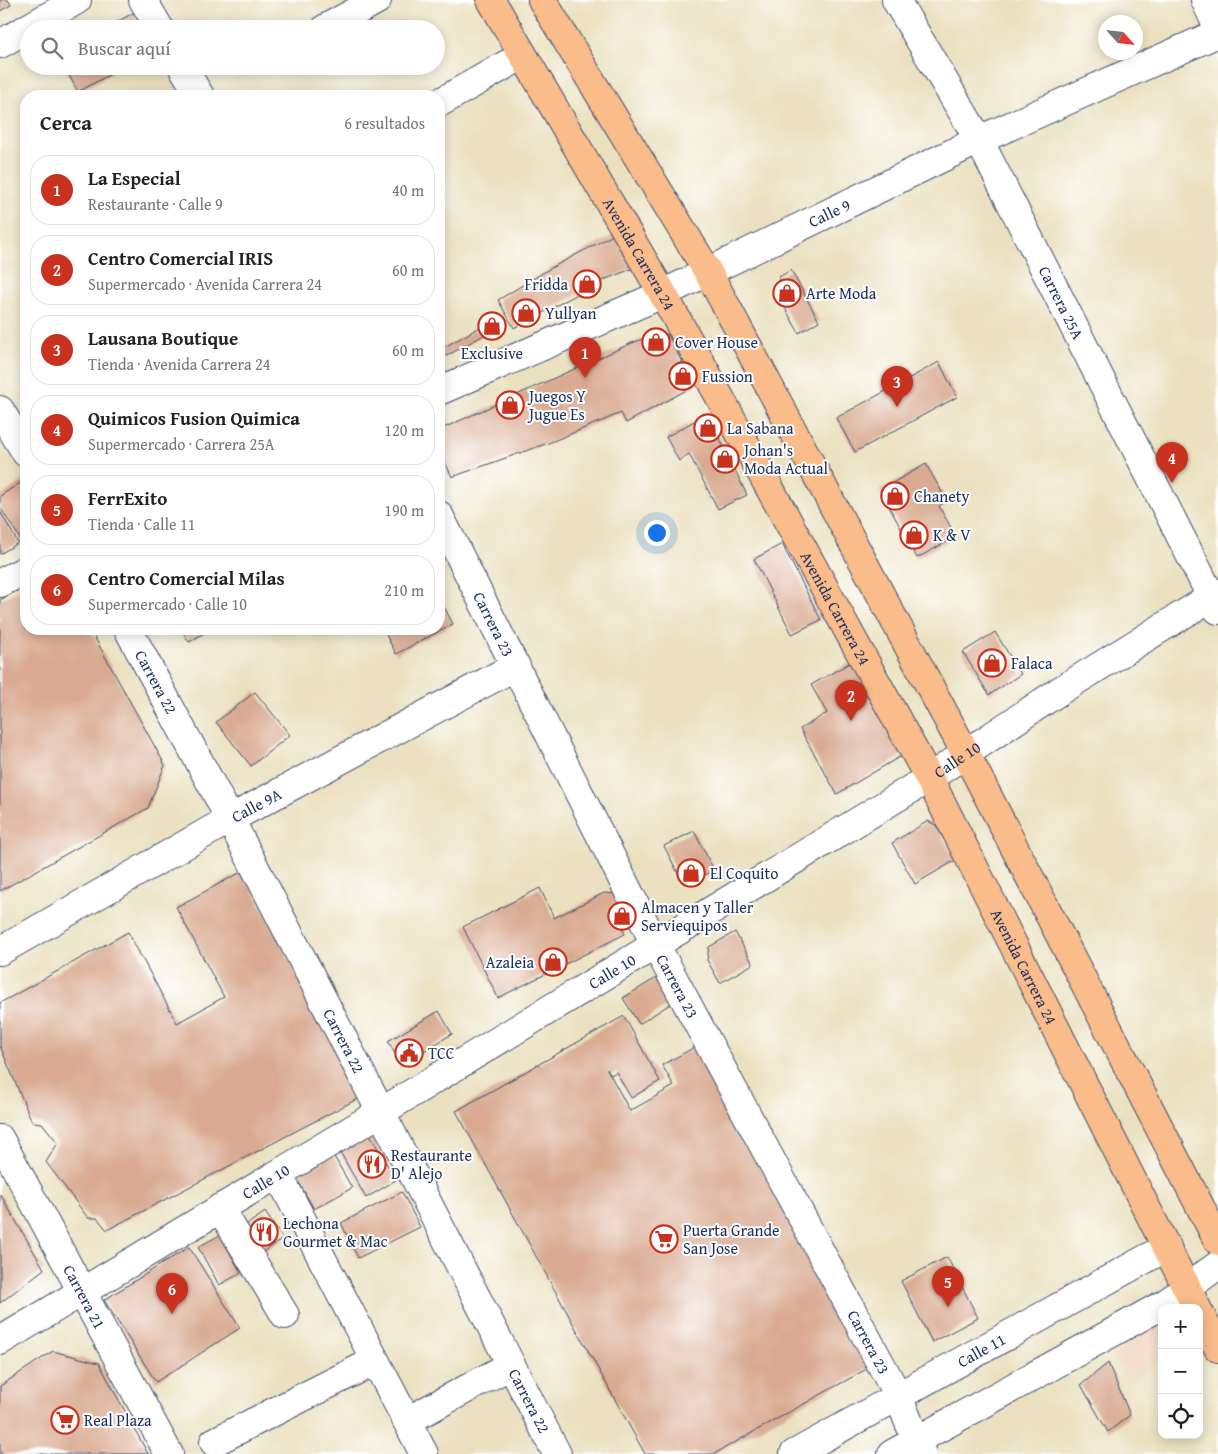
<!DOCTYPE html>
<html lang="es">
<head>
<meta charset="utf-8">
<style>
	body { margin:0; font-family:"Gentium Book Plus",serif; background:#f2f2f2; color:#222 }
	.controls { position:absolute; right:15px; bottom:15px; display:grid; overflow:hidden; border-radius:10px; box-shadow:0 2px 12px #0003 }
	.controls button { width:45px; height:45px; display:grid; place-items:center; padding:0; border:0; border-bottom:1px solid #e0e0e0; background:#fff; color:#222; font:25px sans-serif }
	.compass { position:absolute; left:1098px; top:15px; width:45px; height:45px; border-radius:50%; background:#fff; box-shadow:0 2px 12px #0003; rotate:117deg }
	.you { position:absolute; left:656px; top:532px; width:18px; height:18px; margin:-12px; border:4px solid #fff; border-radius:50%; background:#1a73e8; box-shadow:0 0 0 8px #1a73e833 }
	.badge { display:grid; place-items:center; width:32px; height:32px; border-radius:50%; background:#c8321e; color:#fff; font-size:16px; font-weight:700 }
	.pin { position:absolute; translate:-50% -41px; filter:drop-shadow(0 1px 2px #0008) }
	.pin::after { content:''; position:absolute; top:26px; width:18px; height:15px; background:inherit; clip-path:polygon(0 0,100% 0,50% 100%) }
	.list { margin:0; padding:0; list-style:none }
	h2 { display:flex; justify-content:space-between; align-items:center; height:65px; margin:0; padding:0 20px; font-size:21px }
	h2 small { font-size:16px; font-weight:400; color:#767676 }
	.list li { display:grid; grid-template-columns:32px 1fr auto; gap:15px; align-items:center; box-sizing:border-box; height:70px; margin:0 10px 10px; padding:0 10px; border:1px solid #e0e0e0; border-radius:20px }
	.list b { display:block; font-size:19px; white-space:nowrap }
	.list p { margin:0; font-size:16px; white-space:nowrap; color:#767676 }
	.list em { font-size:16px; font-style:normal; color:#767676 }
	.icon { flex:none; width:28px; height:28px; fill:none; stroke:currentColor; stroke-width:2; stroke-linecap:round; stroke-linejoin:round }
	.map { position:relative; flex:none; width:1218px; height:1454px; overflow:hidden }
	.search { position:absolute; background:#fff; box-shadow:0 2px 12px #0003; left:20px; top:20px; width:425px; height:55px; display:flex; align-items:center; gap:12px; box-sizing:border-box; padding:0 18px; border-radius:28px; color:#767676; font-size:19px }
	.panel { position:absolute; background:#fff; box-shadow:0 2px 12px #0003; left:20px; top:90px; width:425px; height:545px; border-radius:20px }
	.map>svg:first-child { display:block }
	.built { fill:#f2d5bd }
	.building { fill:#d9aa91 }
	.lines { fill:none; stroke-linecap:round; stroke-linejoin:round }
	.minor-casing { stroke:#3a4a6d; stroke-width:30 }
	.major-casing { stroke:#3a4a6d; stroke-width:30 }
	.minor { stroke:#fff; stroke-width:28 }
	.major { stroke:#f9bc8a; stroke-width:28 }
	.labels { text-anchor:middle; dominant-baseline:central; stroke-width:4; stroke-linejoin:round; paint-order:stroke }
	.street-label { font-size:16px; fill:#1b2f5e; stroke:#fff }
	.poi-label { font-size:16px; fill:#1b2f5e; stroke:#fff; text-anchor:start }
</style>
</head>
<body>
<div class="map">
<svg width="1218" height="1454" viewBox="0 0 1218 1454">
	<rect width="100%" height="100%" fill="#fff"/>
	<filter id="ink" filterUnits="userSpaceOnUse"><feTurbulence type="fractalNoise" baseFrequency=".02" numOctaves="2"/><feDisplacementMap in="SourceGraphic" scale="10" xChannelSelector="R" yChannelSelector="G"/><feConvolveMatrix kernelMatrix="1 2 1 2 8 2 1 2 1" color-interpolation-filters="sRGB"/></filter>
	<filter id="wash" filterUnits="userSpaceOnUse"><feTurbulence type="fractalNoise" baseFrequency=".0096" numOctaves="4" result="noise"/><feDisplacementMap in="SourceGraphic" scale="20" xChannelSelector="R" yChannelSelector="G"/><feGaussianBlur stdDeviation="1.12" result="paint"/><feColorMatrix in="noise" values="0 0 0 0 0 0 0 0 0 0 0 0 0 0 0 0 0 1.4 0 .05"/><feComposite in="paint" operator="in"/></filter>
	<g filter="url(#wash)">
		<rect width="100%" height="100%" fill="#ebe1c0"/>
		<!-- built -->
		<polygon class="built" points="1162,1315 1162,1332 1158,1327 1162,1335 1162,1359 1127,1384 1108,1345"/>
		<g id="blocks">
			<!-- building -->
			<g class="building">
				<polygon points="0,0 8,0 11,5 0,11"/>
				<polygon points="135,12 145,29 104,29"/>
				<polygon points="64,66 125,66 78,92"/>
				<polygon points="615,234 634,268 606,279 514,328 498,300 551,268"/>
				<polygon points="791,270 819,321 799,333 777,294 779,277"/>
				<polygon points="498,317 502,325 439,360 439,350"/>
				<polygon points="659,333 668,335 694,386 626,423 621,413 551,442 452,477 439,449 439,430 632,343"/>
				<polygon points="939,362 957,397 855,452 836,418"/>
				<polygon points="705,415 719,437 747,495 718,509 689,454 679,461 666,437"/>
				<polygon points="926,464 947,501 939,506 956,537 917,558 880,490"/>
				<polygon points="26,479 26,548 0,507 0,496"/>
				<polygon points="0,511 18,543 0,554"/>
				<polygon points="782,544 821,620 792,634 754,559"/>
				<polygon points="22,588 26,589 26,629 90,629 165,765 148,808 0,891 0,600"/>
				<polygon points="439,597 453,624 396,654 383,629 439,629"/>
				<polygon points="181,629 211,629 189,642"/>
				<polygon points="995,632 1021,674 989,695 963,652"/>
				<polygon points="853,661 906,753 837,794 800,729 827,713 811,685"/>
				<polygon points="255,692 290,735 251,766 216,722"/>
				<polygon points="928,821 936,825 956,860 915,884 892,843"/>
				<polygon points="694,831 714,870 690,883 679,875 664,846"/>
				<polygon points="243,871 361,1097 107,1230 97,1218 88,1218 46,1162 58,1143 42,1123 32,1122 0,1046 0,1003 128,932 177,1023 224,997 176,907"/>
				<polygon points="540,888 554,918 604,893 617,894 627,913 621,925 625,934 498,998 463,927"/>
				<polygon points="735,932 753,964 720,983 707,960 709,947"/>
				<polygon points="663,974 678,999 639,1024 623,998"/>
				<polygon points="439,1011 452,1034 401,1065 388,1041"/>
				<polygon points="624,1016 660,1081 631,1098 616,1072 611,1075 607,1069 630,1111 674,1086 662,1065 695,1047 872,1366 714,1454 645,1454 456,1111"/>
				<polygon points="369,1133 396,1180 366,1198 339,1150"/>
				<polygon points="332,1153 352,1188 314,1209 294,1174"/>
				<polygon points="402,1192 420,1227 358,1258 341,1223"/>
				<polygon points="0,1194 44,1269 0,1303"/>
				<polygon points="265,1212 283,1239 263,1252 245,1226"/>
				<polygon points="220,1235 241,1273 219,1285 198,1247"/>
				<polygon points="189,1247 240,1328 156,1382 104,1300"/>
				<polygon points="947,1257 978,1318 932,1342 901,1281"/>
				<polygon points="53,1351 99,1363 148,1454 0,1454 0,1386"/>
				<polygon points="1108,1363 1130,1415 1108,1432 1081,1385"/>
			</g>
		</g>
	</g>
	<g filter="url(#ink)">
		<use href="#blocks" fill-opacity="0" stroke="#3a4a6d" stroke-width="1"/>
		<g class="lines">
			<!-- minor casing -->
			<g class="minor-casing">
				<g id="minor">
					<polyline points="143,0 160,29"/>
					<path id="s1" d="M 896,0 L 979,140 L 1218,610"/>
					<polyline points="1205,0 1218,28"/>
					<polyline points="326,28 377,0"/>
					<polyline points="0,44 77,0"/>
					<polyline points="182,66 200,96"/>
					<polyline points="439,103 523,55"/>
					<path id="s2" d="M 439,391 L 658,296 L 979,140 L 1218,33"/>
					<polyline points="0,410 26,453"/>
					<path id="s3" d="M 439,515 L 655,944 L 898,1396 L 922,1454"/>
					<polyline points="0,583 26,570"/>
					<path id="s4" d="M 128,629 L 230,819 L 557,1454"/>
					<path id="s5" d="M 0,951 L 230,819 L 516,666"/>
					<path id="s6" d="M 0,1139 L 169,1454"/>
					<polyline points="278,1174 424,1454"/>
					<polyline points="220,1208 285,1315"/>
					<path id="s7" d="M 0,1341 L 381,1112 L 929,778 L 1061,690 L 1218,593"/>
					<polyline points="407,1421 511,1365"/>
					<polyline points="214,1442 375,1361"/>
					<path id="s8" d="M 794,1454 L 1167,1247"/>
					<polyline points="892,1454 1166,1303 1218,1265"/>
				</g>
			</g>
			<!-- major casing -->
			<g class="major-casing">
				<g id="major">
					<path id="s9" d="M 491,0 L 663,294 L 929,778 L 1197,1308"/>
					<polyline points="542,0 708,272 966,754 1218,1241"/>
					<polyline points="1199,1312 1218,1348"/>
				</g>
			</g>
			<!-- minor -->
			<use href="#minor" class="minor"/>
			<!-- major -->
			<use href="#major" class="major"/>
		</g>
	</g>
	<!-- icons -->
	<defs>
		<g id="shop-ring" transform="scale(1.4375)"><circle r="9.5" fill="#fff" stroke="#c8321e" stroke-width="1.5"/><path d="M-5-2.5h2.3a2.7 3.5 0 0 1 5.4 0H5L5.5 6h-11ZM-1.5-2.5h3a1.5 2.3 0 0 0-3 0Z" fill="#c8321e"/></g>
		<g id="civic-ring" transform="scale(1.4375)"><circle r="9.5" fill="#fff" stroke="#c8321e" stroke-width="1.5"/><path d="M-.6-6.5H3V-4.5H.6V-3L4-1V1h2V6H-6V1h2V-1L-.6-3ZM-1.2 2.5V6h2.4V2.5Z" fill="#c8321e"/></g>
		<g id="restaurant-ring" transform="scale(1.4375)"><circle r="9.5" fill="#fff" stroke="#c8321e" stroke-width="1.5"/><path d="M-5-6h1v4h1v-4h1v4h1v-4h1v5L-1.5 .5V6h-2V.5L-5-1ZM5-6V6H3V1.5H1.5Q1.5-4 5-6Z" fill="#c8321e"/></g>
		<g id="supermarket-ring" transform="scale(1.4375)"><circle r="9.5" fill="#fff" stroke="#c8321e" stroke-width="1.5"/><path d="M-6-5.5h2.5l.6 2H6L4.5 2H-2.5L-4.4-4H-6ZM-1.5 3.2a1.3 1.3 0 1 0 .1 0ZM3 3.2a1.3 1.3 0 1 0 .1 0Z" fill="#c8321e"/></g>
	</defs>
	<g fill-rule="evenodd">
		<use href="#shop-ring" x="587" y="284"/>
		<use href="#shop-ring" x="787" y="293"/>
		<use href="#shop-ring" x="526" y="313"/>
		<use href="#shop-ring" x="492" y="326"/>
		<use href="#shop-ring" x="656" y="342"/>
		<use href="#shop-ring" x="683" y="376"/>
		<use href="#shop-ring" x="510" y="405"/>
		<use href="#shop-ring" x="708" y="428"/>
		<use href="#shop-ring" x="725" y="459"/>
		<use href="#shop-ring" x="895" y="496"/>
		<use href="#shop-ring" x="914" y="535"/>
		<use href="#shop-ring" x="992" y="663"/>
		<use href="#shop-ring" x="691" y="873"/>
		<use href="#shop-ring" x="622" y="916"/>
		<use href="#shop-ring" x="553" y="962"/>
		<use href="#civic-ring" x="409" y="1053"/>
		<use href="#restaurant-ring" x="372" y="1164"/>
		<use href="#restaurant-ring" x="264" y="1232"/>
		<use href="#supermarket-ring" x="664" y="1239"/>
		<use href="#supermarket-ring" x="65" y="1420"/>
	</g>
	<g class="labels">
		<!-- street labels -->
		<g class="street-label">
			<text stroke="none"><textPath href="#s2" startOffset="429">Calle 9</textPath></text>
			<text stroke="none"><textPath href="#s9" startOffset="294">Avenida Carrera 24</textPath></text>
			<text stroke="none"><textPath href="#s1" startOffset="345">Carrera 25A</textPath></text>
			<text stroke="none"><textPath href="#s9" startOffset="699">Avenida Carrera 24</textPath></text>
			<text stroke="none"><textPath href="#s3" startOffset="122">Carrera 23</textPath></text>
			<text stroke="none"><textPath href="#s4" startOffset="60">Carrera 22</textPath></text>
			<text stroke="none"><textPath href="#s7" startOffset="1120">Calle 10</textPath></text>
			<text stroke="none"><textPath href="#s5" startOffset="295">Calle 9A</textPath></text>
			<text stroke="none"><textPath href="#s9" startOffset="1104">Avenida Carrera 24</textPath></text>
			<text stroke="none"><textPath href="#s7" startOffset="715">Calle 10</textPath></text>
			<text stroke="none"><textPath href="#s3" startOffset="528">Carrera 23</textPath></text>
			<text stroke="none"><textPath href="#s4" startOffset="465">Carrera 22</textPath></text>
			<text stroke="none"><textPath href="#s7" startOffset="310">Calle 10</textPath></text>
			<text stroke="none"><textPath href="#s6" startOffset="179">Carrera 21</textPath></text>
			<text stroke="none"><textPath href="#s3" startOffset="932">Carrera 23</textPath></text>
			<text stroke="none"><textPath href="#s8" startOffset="214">Calle 11</textPath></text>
			<text stroke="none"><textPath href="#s4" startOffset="870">Carrera 22</textPath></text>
		</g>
		<!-- poi labels -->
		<g class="poi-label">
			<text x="568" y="284" text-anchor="end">Fridda</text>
			<text x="806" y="293">Arte Moda</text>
			<text x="545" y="313">Yullyan</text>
			<text x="675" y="342">Cover House</text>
			<text x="492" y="353" text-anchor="middle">Exclusive</text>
			<text x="702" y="376">Fussion</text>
			<text x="529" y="396">Juegos Y<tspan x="529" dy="18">Jugue Es</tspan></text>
			<text x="727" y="428">La Sabana</text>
			<text x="744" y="450">Johan's<tspan x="744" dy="18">Moda Actual</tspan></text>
			<text x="914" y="496">Chanety</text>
			<text x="933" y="535">K &amp; V</text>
			<text x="1011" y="663">Falaca</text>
			<text x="710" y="873">El Coquito</text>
			<text x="641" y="907">Almacen y Taller<tspan x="641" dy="18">Serviequipos</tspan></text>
			<text x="534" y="962" text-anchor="end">Azaleia</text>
			<text x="428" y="1053">TCC</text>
			<text x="391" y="1155">Restaurante<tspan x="391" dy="18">D' Alejo</tspan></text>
			<text x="283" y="1223">Lechona<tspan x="283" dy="18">Gourmet &amp; Mac</tspan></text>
			<text x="683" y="1230">Puerta Grande<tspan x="683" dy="18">San Jose</tspan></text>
			<text x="84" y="1420">Real Plaza</text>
		</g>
	</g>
</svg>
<div class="controls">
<button>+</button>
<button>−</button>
<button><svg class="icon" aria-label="locate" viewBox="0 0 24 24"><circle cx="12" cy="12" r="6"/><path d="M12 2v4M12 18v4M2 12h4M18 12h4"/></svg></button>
</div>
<svg class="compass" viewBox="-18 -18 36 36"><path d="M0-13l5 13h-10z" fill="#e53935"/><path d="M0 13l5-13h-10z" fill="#767676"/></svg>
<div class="you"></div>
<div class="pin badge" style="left:585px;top:378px">1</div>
<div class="pin badge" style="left:851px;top:721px">2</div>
<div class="pin badge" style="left:897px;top:407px">3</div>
<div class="pin badge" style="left:1172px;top:483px">4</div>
<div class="pin badge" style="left:948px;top:1307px">5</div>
<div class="pin badge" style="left:172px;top:1314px">6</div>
<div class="search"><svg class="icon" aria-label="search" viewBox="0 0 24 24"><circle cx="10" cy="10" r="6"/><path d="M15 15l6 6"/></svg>Buscar aquí</div>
<section class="panel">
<h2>Cerca<small>6 resultados</small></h2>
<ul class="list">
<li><span class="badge">1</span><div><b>La Especial</b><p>Restaurante · Calle 9</p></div><em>40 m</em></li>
<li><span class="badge">2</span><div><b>Centro Comercial IRIS</b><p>Supermercado · Avenida Carrera 24</p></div><em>60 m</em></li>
<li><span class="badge">3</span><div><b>Lausana Boutique</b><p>Tienda · Avenida Carrera 24</p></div><em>60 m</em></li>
<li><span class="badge">4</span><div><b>Quimicos Fusion Quimica</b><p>Supermercado · Carrera 25A</p></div><em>120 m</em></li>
<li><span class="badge">5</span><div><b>FerrExito</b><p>Tienda · Calle 11</p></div><em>190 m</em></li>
<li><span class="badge">6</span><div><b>Centro Comercial Milas</b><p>Supermercado · Calle 10</p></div><em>210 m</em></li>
</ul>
</section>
</div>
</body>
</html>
